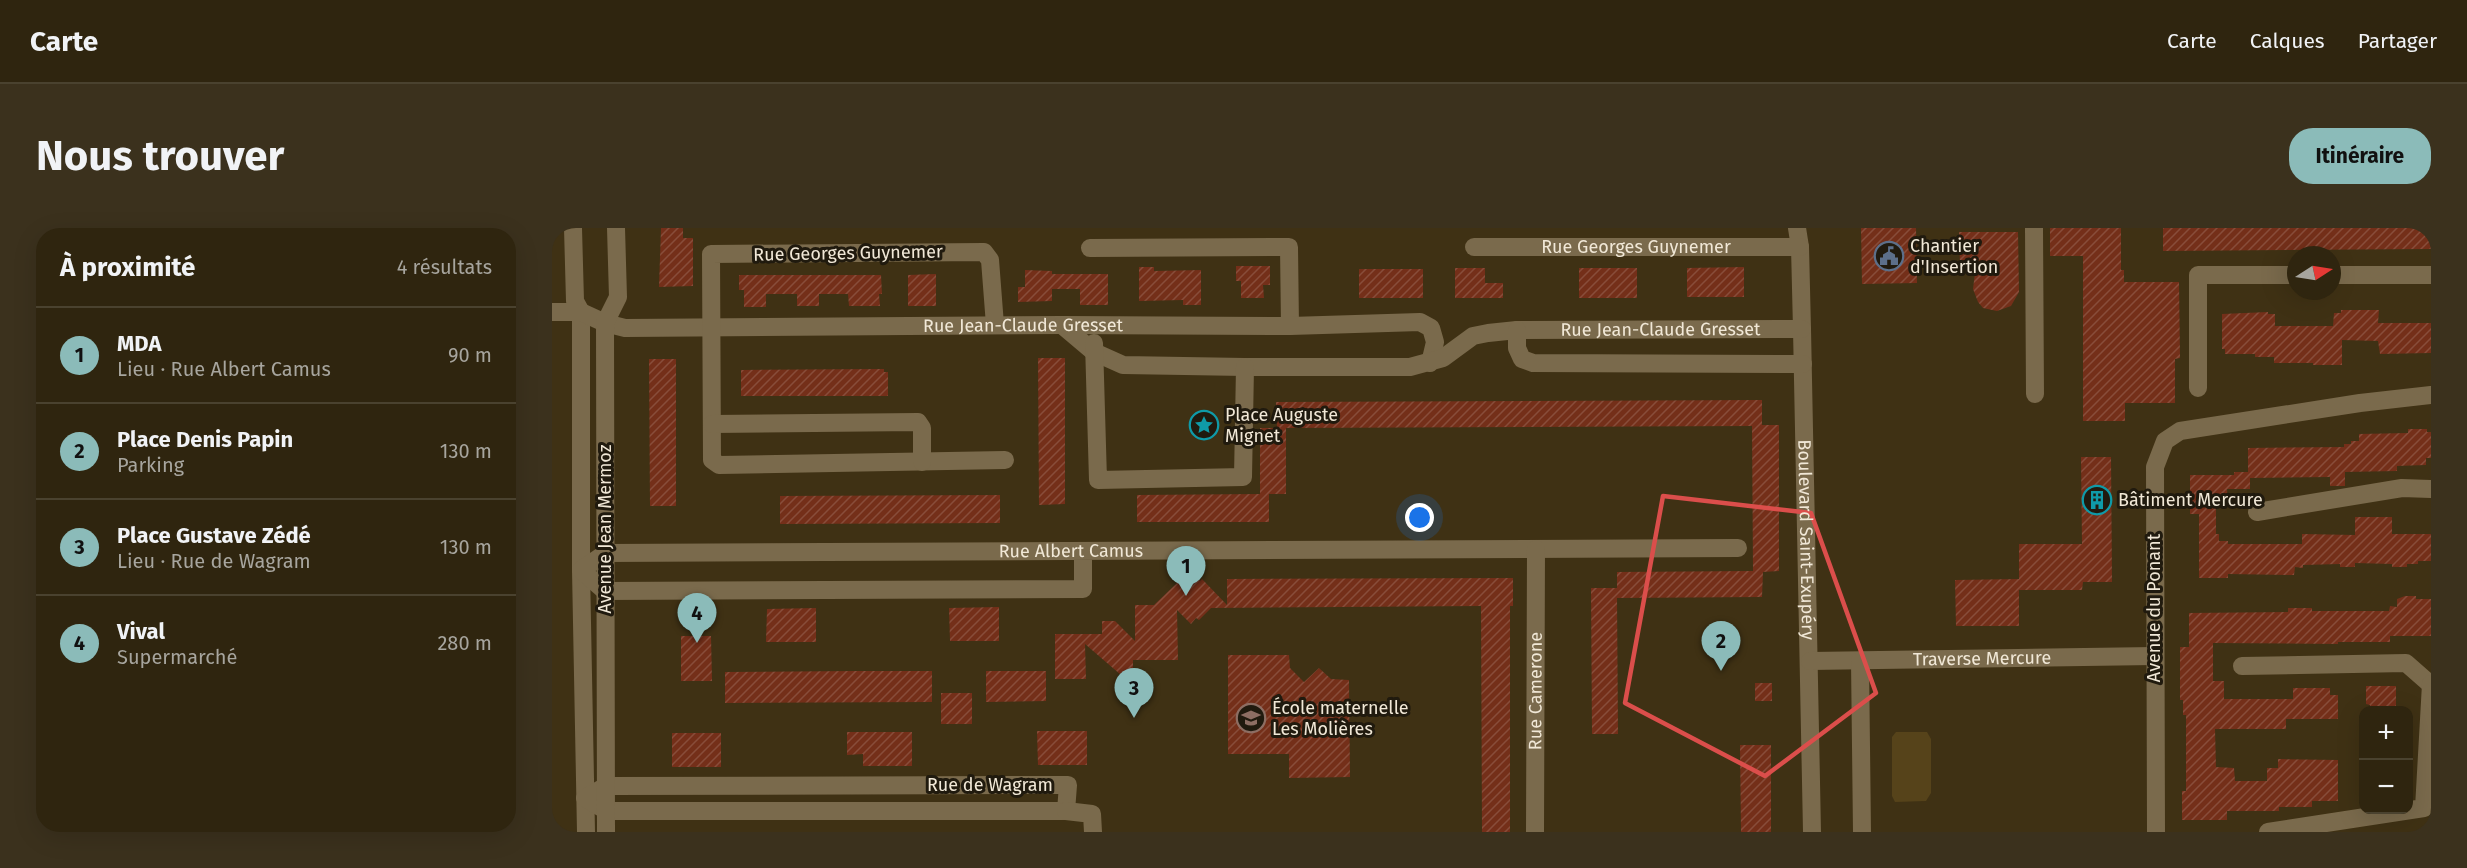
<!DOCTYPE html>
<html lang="fr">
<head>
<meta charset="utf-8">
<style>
	body { margin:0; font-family:"Fira Sans",sans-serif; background:#3b311d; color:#f1f3f6 }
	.controls { position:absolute; right:18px; bottom:18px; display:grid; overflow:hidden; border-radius:12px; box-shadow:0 6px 24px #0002 }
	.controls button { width:54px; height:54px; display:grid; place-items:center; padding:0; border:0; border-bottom:2px solid #4a422f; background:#2f250f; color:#f1f3f6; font:30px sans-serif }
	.compass { position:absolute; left:1735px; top:18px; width:54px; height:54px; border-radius:50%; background:#2f250f; box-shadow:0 6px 24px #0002; rotate:78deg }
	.you { position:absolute; left:868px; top:290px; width:21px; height:21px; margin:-15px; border:4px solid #fff; border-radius:50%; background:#1a73e8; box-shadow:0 0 0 9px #1a73e833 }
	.badge { display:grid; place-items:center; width:39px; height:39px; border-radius:50%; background:#8bbbb9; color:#111; font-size:20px; font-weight:700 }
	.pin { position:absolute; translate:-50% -50px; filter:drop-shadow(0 2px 3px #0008) }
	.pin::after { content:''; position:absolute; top:32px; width:21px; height:18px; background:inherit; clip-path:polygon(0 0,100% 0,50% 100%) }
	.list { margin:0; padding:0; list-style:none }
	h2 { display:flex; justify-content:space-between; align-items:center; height:78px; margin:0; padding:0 24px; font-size:26px }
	h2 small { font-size:20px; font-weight:400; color:#a7a59e }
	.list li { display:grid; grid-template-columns:39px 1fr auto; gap:18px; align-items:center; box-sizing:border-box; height:96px; padding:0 24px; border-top:2px solid #4a422f }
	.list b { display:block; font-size:22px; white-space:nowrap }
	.list p { margin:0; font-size:20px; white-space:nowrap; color:#a7a59e }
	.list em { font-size:20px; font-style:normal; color:#a7a59e }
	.map { position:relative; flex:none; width:1879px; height:604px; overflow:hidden; border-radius:24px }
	header { display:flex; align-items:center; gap:36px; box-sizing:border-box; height:84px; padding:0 30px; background:#2f250f; border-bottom:2px solid #4a422f }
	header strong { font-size:28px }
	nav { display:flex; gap:33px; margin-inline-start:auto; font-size:21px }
	.intro { display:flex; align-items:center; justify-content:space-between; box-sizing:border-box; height:144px; padding:0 36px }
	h1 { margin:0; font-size:42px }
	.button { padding:15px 27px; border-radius:24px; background:#8bbbb9; color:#111; font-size:21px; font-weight:700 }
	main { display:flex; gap:36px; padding:0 36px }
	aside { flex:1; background:#2f250f; border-radius:24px; box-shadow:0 6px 24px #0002 }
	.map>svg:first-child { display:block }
	.green { fill:#56431a }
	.building { fill:url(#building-hatch) }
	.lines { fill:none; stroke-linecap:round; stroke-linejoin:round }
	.minor { stroke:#7a6a4c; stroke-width:18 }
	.marked { fill:none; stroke:#db4e4b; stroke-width:4.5; stroke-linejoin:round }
	.labels { text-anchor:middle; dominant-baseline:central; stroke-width:6; stroke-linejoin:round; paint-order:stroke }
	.poi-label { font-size:18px; fill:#f1e8d7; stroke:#201a0e; text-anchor:start }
	.street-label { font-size:18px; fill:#f1e8d7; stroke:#201a0e }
</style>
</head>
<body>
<header>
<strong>Carte</strong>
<nav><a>Carte</a><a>Calques</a><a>Partager</a></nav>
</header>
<div class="intro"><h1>Nous trouver</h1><a class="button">Itinéraire</a></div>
<main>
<aside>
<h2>À proximité<small>4 résultats</small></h2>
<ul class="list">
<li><span class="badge">1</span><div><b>MDA</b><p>Lieu · Rue Albert Camus</p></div><em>90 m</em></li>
<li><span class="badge">2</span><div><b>Place Denis Papin</b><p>Parking</p></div><em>130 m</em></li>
<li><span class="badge">3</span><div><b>Place Gustave Zédé</b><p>Lieu · Rue de Wagram</p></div><em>130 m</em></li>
<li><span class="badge">4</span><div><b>Vival</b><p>Supermarché</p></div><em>280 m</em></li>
</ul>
</aside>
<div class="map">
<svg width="1879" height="604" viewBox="0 0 1879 604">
	<defs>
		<pattern id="building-hatch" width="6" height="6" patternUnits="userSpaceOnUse" patternTransform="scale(1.5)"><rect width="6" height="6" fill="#742f19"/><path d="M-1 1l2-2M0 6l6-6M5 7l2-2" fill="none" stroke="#884d3a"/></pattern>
	</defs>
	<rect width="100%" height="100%" fill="#3f3114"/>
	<!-- green -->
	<polygon class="green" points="1344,504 1375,504 1379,511 1379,565 1374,573 1343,574 1340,568 1340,509"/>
	<!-- building -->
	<g class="building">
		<polygon points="109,0 131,0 131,10 141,10 141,58 107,59"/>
		<polygon points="1309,0 1364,0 1365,55 1310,56"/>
		<polygon points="1498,0 1569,0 1569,42 1572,42 1572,54 1627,54 1628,130 1623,131 1623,175 1573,175 1573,193 1531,193 1531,28 1498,28"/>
		<polygon points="1611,0 1879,0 1879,21 1611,23"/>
		<polygon points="1407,4 1466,4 1467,64 1459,78 1445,83 1431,80 1426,74 1421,61 1424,37 1408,37"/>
		<polygon points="684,38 718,38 718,57 711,57 712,70 689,70 689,53 684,53"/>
		<polygon points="587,39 602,39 602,43 649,42 649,77 631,77 631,72 587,73"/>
		<polygon points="1192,39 1192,69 1135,69 1135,40"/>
		<polygon points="903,40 933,40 933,55 951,55 951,70 903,70"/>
		<rect x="1027" y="40" width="58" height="30"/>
		<rect x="807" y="41" width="64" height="29"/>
		<polygon points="473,42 500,43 500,46 556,46 556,77 528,77 528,61 500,61 500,73 466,74 466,59 473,59"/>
		<polygon points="384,46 384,78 356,78 356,47"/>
		<polygon points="187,47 329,47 330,66 327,66 328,78 297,78 296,66 267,66 267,78 245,78 245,66 214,66 214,79 192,79 192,62 187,62"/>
		<polygon points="1789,82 1827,82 1826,95 1879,95 1879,125 1828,126 1826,113 1790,112 1790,137 1761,137 1761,135 1722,135 1722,129 1703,129 1703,126 1673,126 1673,121 1670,121 1670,86 1716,84 1716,86 1723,86 1723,98 1781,98 1782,85 1789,85"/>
		<polygon points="486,130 513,130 513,276 487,277"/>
		<polygon points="97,131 124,131 124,278 98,278"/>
		<polygon points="332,141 332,144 336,144 336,168 189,168 189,142"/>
		<polygon points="1210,172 1210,197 1227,197 1227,343 1211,344 1210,369 1065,370 1066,506 1040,506 1039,360 1065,360 1065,344 1201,343 1200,198 734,200 734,266 717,266 717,294 585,294 585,267 708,266 708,200 725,200 724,174"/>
		<polygon points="1856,201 1875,201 1875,204 1879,204 1879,230 1874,230 1874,237 1845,238 1845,243 1793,244 1793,258 1778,258 1778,249 1698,250 1698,261 1675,261 1676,276 1664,276 1664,306 1667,306 1667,313 1676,313 1676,316 1750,316 1750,306 1803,307 1803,289 1840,289 1840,306 1879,306 1879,333 1866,333 1866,336 1855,336 1855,339 1840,339 1840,336 1803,335 1803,339 1788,339 1788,336 1751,337 1751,340 1743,339 1742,347 1676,346 1676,350 1647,350 1647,286 1638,286 1638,247 1682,247 1682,244 1696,244 1696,220 1792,219 1792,216 1799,216 1799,213 1807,213 1807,206 1856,205"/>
		<polygon points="1529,229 1559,229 1560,354 1531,354 1530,362 1467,362 1467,398 1404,398 1403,352 1467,351 1467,316 1530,316"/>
		<polygon points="448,267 448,295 228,296 228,268"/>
		<polygon points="631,341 641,351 643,348 648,353 650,351 675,377 675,351 961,350 961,378 958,378 958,604 930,604 929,378 659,380 647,392 644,390 639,396 625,382 626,432 581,432 581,447 569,447 533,416 534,451 503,451 503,406 550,406 550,393 563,393 583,413 583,377 602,377 625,355 621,351"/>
		<polygon points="1853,368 1864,368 1864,371 1879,371 1879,408 1838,408 1838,414 1786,414 1786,416 1661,415 1661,453 1672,453 1672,471 1741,471 1741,460 1778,460 1778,467 1786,467 1786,491 1734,491 1734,501 1663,501 1664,539 1682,540 1683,553 1715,553 1715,540 1726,540 1726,531 1786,532 1786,573 1760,573 1760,579 1727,579 1727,583 1675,583 1675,592 1630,592 1630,563 1634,563 1634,487 1631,487 1631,472 1628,472 1628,419 1637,419 1637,385 1736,384 1736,380 1760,380 1760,383 1837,383 1838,378 1845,379 1845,371"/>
		<polygon points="447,379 447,413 398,413 397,380"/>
		<polygon points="264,380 264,414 214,414 215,381"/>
		<polygon points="129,408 159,408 160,453 129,453"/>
		<polygon points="676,427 737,427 738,440 752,454 767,440 779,451 797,452 798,549 737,550 737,526 676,526"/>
		<polygon points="304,443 380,443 380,474 173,475 173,444"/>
		<polygon points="434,443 494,443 494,473 434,474"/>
		<rect x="1203" y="455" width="17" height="18"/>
		<polygon points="1814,458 1844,458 1844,483 1818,483 1818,477 1814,476"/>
		<rect x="389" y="465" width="31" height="31"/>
		<polygon points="485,503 535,503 535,537 486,537"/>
		<polygon points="295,504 360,504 360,538 311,538 311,526 295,527"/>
		<rect x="120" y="505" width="49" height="34"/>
		<polygon points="1188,517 1219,517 1219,604 1189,604"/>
	</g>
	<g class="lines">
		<!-- minor -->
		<g class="minor">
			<polyline points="21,0 23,73 29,84 29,342 34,604"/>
			<path id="s1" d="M 1245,0 L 1248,19 L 1250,101 L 1260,604"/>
			<polyline points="1482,0 1483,166"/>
			<path id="s2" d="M 922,19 L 1248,19"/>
			<polyline points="538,20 737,19 738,98"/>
			<polyline points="1780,47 1879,47"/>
			<path id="s3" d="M 0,84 L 29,84 L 53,95 L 73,100 L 510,97 L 738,98 L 868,94 L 879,100 L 883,114 L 878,135"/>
			<polyline points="443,97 438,32 432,24 159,26 160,232 167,237 453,232"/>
			<path id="s4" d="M 510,97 L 542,124 L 571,137 L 693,139 L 858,139 L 891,130 L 921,108 L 936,105 L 965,102 L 1250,101"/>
			<polyline points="965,102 965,120 970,131 981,135 1251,136"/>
			<polyline points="542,115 546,252 691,249 693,139"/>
			<polyline points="1646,160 1646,47 1744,47"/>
			<polyline points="160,196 366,194 370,200 370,234"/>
			<polyline points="1705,284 1850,260 1879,261"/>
			<path id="s5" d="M 531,325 L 531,361 L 53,363 L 29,342 L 54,325 L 1186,320"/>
			<path id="s6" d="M 1258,433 L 1602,428"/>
			<polyline points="1308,433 1310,604"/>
			<polyline points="1690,438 1854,435 1878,456"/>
			<polygon points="516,557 514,583 55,583 33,570 54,558"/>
			<polyline points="514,583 540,586 541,604"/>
			<polyline points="54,604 53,95 66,69 64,0"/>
			<path id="s7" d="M 983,604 L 984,321"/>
			<polyline points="1604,604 1603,239 1613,213 1628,203 1808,175 1879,167"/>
			<polyline points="1716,604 1872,580 1879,456"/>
		</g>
	</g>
	<!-- marked area -->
	<path class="marked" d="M 1111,268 L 1259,285 L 1324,465 L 1213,548 L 1073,475 Z"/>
	<!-- icons -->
	<defs>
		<g id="civic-ring" transform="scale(1.5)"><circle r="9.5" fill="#201a0e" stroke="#5c6f8a" stroke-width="1.5"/><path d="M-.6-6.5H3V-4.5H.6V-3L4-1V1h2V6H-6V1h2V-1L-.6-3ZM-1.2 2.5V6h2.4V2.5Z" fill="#5c6f8a"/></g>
		<g id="sight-ring" transform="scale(1.5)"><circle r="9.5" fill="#201a0e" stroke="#0f9aa8" stroke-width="1.5"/><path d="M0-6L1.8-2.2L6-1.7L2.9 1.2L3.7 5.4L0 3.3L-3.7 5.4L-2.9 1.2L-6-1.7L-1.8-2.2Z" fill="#0f9aa8"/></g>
		<g id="building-ring" transform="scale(1.5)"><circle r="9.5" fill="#201a0e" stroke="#0f9aa8" stroke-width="1.5"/><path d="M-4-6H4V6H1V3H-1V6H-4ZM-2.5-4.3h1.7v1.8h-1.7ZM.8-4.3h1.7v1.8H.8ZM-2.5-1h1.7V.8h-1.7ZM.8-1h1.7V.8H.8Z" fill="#0f9aa8"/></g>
		<g id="school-ring" transform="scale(1.5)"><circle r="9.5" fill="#201a0e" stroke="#8d6e63" stroke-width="1.5"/><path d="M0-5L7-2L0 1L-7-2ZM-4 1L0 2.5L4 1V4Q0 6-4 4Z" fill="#8d6e63"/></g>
	</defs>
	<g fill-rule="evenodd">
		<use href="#civic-ring" x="1337" y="28"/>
		<use href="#sight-ring" x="652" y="197"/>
		<use href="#building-ring" x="1545" y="272"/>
		<use href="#school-ring" x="699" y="490"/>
	</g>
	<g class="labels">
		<!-- poi labels -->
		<g class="poi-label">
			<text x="1358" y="18">Chantier<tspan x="1358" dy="21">d'Insertion</tspan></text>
			<text x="673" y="187">Place Auguste<tspan x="673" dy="21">Mignet</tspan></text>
			<text x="1566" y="272">Bâtiment Mercure</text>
			<text x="720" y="480">École maternelle<tspan x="720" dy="21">Les Molières</tspan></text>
		</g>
		<!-- street labels -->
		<g class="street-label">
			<text stroke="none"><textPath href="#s2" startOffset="162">Rue Georges Guynemer</textPath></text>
			<text transform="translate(296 25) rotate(-1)">Rue Georges Guynemer</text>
			<text stroke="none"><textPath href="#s3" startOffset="474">Rue Jean-Claude Gresset</textPath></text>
			<text stroke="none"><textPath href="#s4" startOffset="620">Rue Jean-Claude Gresset</textPath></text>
			<text transform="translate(53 301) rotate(-90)">Avenue Jean Mermoz</text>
			<text stroke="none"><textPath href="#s1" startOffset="312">Boulevard Saint-Exupéry</textPath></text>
			<text stroke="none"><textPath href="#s5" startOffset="1041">Rue Albert Camus</textPath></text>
			<text transform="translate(1602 380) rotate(-90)">Avenue du Ponant</text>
			<text stroke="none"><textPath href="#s6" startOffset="172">Traverse Mercure</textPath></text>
			<text stroke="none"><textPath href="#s7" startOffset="141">Rue Camerone</textPath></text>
			<text x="438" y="557">Rue de Wagram</text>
		</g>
	</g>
</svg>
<div class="controls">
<button>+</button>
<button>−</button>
</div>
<svg class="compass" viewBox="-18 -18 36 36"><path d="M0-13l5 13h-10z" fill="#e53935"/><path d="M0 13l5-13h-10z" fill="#a7a59e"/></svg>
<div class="you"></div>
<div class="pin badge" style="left:634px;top:368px">1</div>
<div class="pin badge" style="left:1169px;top:443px">2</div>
<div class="pin badge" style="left:582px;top:490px">3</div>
<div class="pin badge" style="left:145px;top:415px">4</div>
</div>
</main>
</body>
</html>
